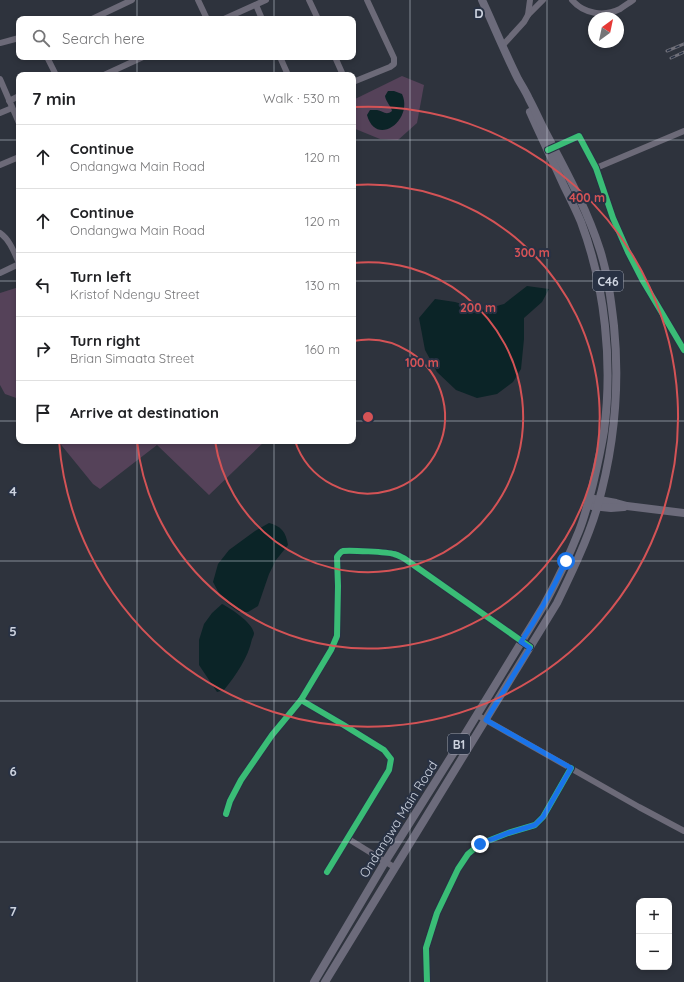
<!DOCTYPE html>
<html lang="en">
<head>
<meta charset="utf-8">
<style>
	body { margin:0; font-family:Quicksand,sans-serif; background:#f6f6f6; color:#202124 }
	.controls { position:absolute; right:12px; bottom:12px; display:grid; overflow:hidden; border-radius:8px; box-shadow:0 2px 6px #0003 }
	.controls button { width:36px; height:36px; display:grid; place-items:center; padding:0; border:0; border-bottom:1px solid #e0e0e0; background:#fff; color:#202124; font:20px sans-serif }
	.compass { position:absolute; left:588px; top:12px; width:36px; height:36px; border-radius:50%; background:#fff; box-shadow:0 2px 6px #0003; rotate:33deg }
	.stop { position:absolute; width:12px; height:12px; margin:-9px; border:3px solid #1a73e8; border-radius:50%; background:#fff }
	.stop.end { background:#1a73e8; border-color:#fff; box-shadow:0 1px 4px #0008 }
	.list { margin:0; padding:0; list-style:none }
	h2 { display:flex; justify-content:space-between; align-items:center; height:52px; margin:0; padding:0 16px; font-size:17px }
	h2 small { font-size:13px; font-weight:400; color:#757577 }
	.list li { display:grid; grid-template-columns:26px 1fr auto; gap:12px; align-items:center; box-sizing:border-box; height:64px; padding:0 16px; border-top:1px solid #e0e0e0 }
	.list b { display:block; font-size:15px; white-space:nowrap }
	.list p { margin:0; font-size:13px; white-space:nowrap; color:#757577 }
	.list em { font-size:13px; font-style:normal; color:#757577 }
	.icon { flex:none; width:22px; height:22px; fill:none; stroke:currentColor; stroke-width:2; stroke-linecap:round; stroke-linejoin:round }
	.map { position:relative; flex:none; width:684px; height:982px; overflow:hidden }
	.search { position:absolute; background:#fff; box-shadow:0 2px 6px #0003; left:16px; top:16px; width:340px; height:44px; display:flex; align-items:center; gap:10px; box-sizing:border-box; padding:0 14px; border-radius:8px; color:#757577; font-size:15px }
	.panel { position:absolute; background:#fff; box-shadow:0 2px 6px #0003; left:16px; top:72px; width:340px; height:372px; border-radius:8px }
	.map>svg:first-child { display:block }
	.green { fill:#554259 }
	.water { fill:#0b2427 }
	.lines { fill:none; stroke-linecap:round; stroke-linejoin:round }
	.minor { stroke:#6c6a78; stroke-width:6 }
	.major { stroke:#6c6b7b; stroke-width:8 }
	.rail-casing { stroke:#70707a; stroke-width:3 }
	.rail { stroke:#283143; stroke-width:1.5; stroke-dasharray:4.5; stroke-linecap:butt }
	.cycleway-casing { stroke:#283143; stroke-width:8 }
	.cycleway { stroke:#3abd76; stroke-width:6 }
	.route { stroke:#1a73e8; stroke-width:5 }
	.grid { fill:none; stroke:#cdd3df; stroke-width:1; stroke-opacity:0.55 }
	.ring { fill:none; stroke:#d45356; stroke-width:2 }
	.labels { text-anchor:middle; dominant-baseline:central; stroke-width:4; stroke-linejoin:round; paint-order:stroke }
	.shield { fill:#283143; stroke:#9ca2b0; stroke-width:1 }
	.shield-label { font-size:12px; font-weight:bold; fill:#cdd3df }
	.street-label { font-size:13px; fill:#cdd3df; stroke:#283143 }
	.grid-label { font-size:13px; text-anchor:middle; font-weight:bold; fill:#cdd3df; stroke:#283143; stroke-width:4; stroke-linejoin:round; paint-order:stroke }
	.centre { fill:#d45356; stroke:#283143; stroke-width:2 }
	.ring-label { font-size:12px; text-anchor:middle; font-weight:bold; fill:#d45356; stroke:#283143; stroke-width:4; stroke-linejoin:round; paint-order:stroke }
</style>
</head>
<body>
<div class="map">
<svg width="684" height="982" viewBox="0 0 684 982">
	<rect width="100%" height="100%" fill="#2e333d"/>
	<!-- green -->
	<g class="green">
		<polygon points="402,76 424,85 417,123 398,140 380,139 353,128 353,100"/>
		<polygon points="19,287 19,399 5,394 0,385 0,293"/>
		<polygon points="58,441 265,441 209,495 157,445 100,489 93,484"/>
	</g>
	<!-- water -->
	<g class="water">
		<path d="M 388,91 L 394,91 L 402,94 C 414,120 376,148 367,115 L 370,110 C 372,110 375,110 377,110 C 383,111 386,116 392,111 C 391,106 386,102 385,96 Z"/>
		<polygon points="527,286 549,289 542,302 524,318 524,339 521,369 513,382 497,394 477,398 456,390 437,372 425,350 419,318 435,299 455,302 482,310 504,304"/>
		<path d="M 269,523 C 281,526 286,532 288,545 L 276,560 L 269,574 L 258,606 L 248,612 L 239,612 L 229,605 L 221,597 L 213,582 L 218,564 L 229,550 L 255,531 Z"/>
		<path d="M 222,604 C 230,608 252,622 254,633 C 254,635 253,637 252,639 C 248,658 236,675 224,690 L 217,692 L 199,665 L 199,640 L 204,624 L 212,613 Z"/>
	</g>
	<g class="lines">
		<!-- minor -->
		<g class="minor">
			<polyline points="198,0 207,19"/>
			<polyline points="309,0 318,19"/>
			<path d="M 572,0 C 584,14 604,17 620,9 C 624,6 629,3 633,0"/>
			<polyline points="256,5 262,19"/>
			<polyline points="528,15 543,0"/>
			<polyline points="92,19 132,0"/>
			<polyline points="224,19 266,0"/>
			<polyline points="0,43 19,38"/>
			<polyline points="503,45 524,22 528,15 530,0"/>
			<polyline points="47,57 56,75"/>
			<polyline points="280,57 288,75"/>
			<polyline points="335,57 343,75"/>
			<polyline points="104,75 143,57"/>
			<polyline points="0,79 19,123"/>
			<polyline points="353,82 390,67 394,64 394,58 367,0"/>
			<polyline points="9,101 19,96"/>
			<polyline points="0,113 12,108"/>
			<polyline points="551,149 579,136 596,168 613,218 628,252 643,281 684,350"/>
			<polyline points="0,165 19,157"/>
			<polyline points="596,168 684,131"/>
			<path d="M 0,233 C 10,240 14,252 19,263"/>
			<polyline points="0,273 19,264"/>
			<polyline points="301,700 342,724 384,750 391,759 389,770 327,872"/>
			<polyline points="477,715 639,807 684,831"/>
			<path d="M 226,814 L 230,801 L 241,780 L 272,735 L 301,700 L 331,650 L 337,636 L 338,586 L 337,557 C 339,554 340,552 343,551 C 349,550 388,552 394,554 C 398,555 401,557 405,559 L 530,647"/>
			<polyline points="347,838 394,867"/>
			<polyline points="427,982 426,948 437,913 458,869 468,854 480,844 508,833 535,825 543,817 571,768"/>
		</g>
		<!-- major -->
		<g class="major">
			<polyline points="594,499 616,503 627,506 684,513"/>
			<polyline points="592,506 611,508 624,507"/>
			<path d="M 314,982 L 385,862 L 456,749 L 544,605 C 557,581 569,556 579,531 C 585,516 589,500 593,484 C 597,467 601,449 604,431 C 613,363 605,286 581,222 C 576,210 570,198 564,186 C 553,161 541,137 530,112"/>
			<path d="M 325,982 L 557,603 C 572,572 587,541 597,508 C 614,449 620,387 614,326 C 611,300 608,275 600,250 C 587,209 566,171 546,133 C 540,122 535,110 529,99 C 526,92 522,86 518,79 C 505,53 494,26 482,0"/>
		</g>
		<!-- rail casing -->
		<g class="rail-casing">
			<g id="rail">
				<polyline points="667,51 684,44"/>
				<polyline points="671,58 684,52"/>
			</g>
		</g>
		<!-- rail -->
		<use href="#rail" class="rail"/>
		<!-- cycleway casing -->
		<g class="cycleway-casing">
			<g id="cycleway">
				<polyline points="548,150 579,136 596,168 613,218 628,252 643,281 684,350"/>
				<polyline points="301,700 342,724 384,750 391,759 389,770 327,872"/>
				<path d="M 226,814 L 230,801 L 241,780 L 272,735 L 301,700 L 331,650 L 337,636 L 338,586 L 337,557 C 339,554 340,552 343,551 C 349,550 388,552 394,554 C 398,555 401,557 405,559 L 530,647"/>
				<polyline points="427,982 426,948 437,913 458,869 468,854 480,844 508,833 535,825 543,817 571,768"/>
			</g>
		</g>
		<!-- cycleway -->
		<use href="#cycleway" class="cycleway"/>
	</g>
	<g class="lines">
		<!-- route -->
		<path class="route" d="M 480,844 L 508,833 L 535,825 L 543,817 L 571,768 L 486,720 L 530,648 L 521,642 C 538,616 553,589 566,561"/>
	</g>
	<!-- grid -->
	<path class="grid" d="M 137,0 L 137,19M 274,0 L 274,19M 410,0 L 410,982M 547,0 L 547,982M 137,57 L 137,75M 274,57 L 274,75M 0,140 L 19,140M 353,140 L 684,140M 0,281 L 19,281M 353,281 L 684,281M 0,421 L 19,421M 353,421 L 684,421M 137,441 L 137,982M 274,441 L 274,982M 0,561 L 684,561M 0,701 L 684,701M 0,842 L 684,842"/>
	<!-- distance rings -->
	<g class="ring">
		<path d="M353 341A77 77 0 1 1 295 441"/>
		<path d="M353 263A155 155 0 1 1 215 441"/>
		<path d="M354 185A232 232 0 1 1 137 441"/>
		<path d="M354 107A310 310 0 1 1 59 441"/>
	</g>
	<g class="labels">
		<!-- shield labels -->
		<g class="shield">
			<rect x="593" y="271" width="30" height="20" rx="3"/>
			<rect x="448" y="734" width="22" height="20" rx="3"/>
		</g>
		<g class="shield-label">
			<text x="608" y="281">C46</text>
			<text x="459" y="744">B1</text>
		</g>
		<!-- street labels -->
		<g class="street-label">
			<text transform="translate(398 819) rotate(-58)">Ondangwa Main Road</text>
		</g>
	</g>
	<g class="grid-label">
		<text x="479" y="18">D</text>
		<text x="13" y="496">4</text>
		<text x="13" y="636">5</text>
		<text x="13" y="776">6</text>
		<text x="13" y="916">7</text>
	</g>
	<circle cx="368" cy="417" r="6" class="centre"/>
	<g class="ring-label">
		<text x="587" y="202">400 m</text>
		<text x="532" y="257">300 m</text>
		<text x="478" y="312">200 m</text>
		<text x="422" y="367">100 m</text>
	</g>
</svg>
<div class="controls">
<button>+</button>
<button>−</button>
</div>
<svg class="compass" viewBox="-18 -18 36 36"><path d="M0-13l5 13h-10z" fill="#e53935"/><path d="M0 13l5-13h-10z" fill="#757577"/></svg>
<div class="stop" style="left:566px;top:561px"></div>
<div class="stop end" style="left:480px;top:844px"></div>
<div class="search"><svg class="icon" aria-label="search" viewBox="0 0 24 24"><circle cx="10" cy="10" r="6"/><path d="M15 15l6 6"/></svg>Search here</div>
<section class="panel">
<h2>7 min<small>Walk · 530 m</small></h2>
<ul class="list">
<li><svg class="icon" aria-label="ahead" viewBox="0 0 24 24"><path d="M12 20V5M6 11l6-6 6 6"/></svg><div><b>Continue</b><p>Ondangwa Main Road</p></div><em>120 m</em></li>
<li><svg class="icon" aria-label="ahead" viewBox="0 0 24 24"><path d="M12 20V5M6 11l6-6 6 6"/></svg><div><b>Continue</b><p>Ondangwa Main Road</p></div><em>120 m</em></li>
<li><svg class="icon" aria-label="left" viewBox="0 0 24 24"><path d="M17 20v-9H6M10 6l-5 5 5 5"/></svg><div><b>Turn left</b><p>Kristof Ndengu Street</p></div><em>130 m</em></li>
<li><svg class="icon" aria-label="right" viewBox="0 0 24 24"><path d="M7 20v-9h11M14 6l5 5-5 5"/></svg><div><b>Turn right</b><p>Brian Simaata Street</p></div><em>160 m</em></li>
<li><svg class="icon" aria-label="arrive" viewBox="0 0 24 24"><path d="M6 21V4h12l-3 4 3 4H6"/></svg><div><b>Arrive at destination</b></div></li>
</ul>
</section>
</div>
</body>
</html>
